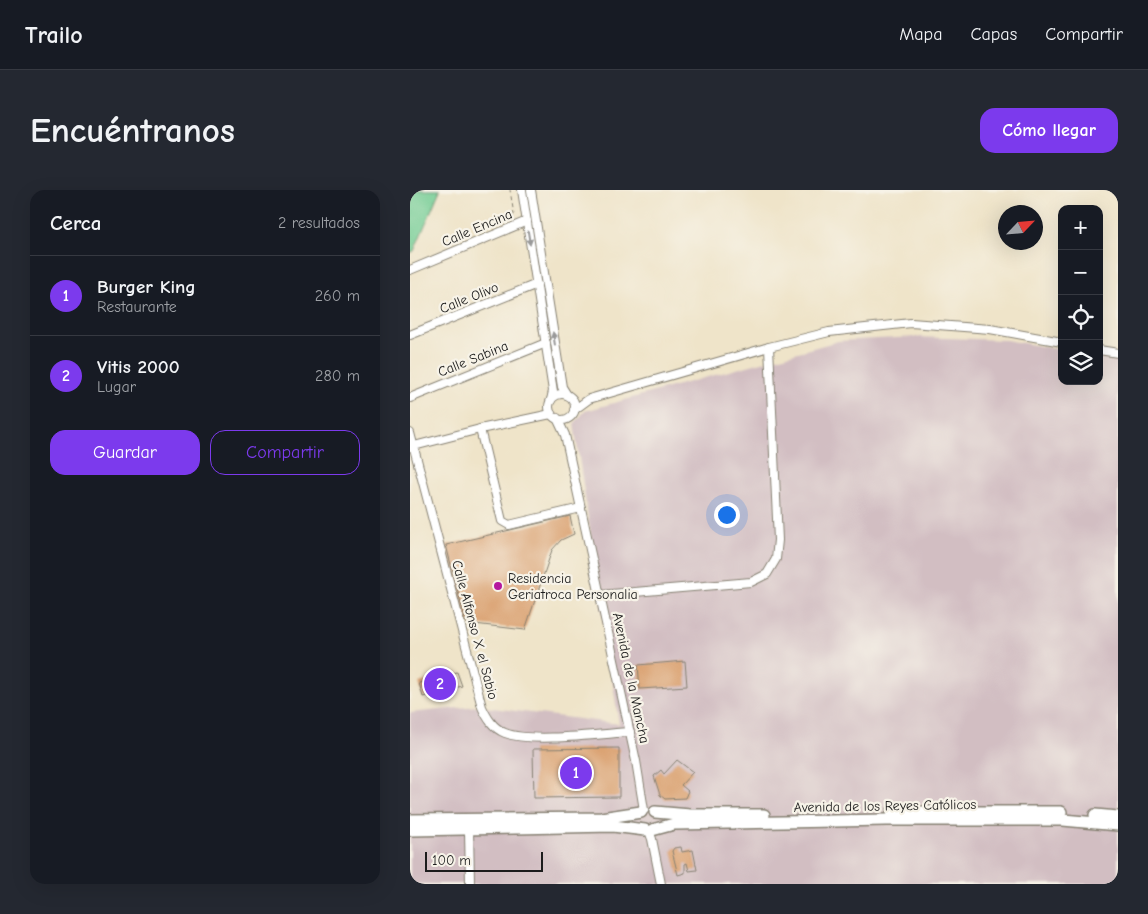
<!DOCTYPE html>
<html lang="es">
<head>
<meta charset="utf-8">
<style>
	body { margin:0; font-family:"Comic Neue",sans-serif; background:#242831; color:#f1f3f6 }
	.controls { position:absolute; right:15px; top:15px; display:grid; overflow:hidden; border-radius:10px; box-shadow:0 5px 20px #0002 }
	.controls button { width:45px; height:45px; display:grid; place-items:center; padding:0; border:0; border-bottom:1px solid #363941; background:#171b24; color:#f1f3f6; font:25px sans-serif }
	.compass { position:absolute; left:588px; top:15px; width:45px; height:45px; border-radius:50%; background:#171b24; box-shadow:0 5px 20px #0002; rotate:64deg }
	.scale { position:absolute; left:15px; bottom:12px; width:118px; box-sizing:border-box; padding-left:5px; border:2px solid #1c1c1c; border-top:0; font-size:14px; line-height:18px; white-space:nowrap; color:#1c1c1c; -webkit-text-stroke:4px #f7f3e8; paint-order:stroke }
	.you { position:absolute; left:316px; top:324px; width:18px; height:18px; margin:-12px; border:4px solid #fff; border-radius:50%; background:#1a73e8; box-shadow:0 0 0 8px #1a73e833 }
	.badge { display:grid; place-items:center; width:32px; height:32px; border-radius:50%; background:#7c3aed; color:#fff; font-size:16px; font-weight:700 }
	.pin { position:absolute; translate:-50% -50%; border:2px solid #fff; box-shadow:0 1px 5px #0006 }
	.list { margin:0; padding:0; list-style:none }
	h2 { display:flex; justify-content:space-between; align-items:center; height:65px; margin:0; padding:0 20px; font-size:21px }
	h2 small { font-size:16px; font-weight:400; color:#9ea1a6 }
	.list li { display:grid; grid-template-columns:32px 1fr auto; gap:15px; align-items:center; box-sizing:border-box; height:80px; padding:0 20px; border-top:1px solid #363941 }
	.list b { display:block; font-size:19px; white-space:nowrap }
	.list p { margin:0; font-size:16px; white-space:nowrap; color:#9ea1a6 }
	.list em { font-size:16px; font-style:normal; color:#9ea1a6 }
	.actions { display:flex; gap:10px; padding:15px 20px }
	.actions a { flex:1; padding:11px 0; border:1px solid #7c3aed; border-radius:15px; text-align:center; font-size:18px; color:#7c3aed }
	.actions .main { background:#7c3aed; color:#fff }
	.icon { flex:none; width:28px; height:28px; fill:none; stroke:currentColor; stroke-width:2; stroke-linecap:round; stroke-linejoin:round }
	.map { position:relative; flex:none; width:708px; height:694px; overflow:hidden; border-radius:15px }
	header { display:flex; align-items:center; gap:30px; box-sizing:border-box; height:70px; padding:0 25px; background:#171b24; border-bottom:1px solid #363941 }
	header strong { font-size:24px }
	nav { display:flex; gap:28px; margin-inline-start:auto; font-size:18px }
	.intro { display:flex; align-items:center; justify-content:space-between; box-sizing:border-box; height:120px; padding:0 30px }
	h1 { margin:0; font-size:35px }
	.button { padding:12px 22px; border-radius:15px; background:#7c3aed; color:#fff; font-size:18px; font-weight:700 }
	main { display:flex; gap:30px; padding:0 30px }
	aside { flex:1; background:#171b24; border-radius:15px; box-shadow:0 5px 20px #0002 }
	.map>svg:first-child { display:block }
	.industrial { fill:#d2bec2 }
	.green { fill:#71cc93; stroke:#467458 }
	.building { fill:#d99e6c }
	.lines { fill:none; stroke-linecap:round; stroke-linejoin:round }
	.street-casing { stroke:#868072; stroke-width:10 }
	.secondary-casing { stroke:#868072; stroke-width:14 }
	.path { stroke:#868072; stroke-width:1; stroke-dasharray:4 4; stroke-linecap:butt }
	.street { stroke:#fff; stroke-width:8 }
	.secondary { stroke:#fff; stroke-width:11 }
	.oneway { fill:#999 }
	.poi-dot { fill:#b5179e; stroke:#f7f3e8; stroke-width:2 }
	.labels { text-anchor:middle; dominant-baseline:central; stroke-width:4.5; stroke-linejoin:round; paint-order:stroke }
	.street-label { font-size:14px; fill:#1c1c1c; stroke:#f7f3e8 }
	.poi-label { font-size:14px; fill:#1c1c1c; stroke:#f7f3e8; text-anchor:start }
</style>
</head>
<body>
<header>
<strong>Trailo</strong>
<nav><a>Mapa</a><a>Capas</a><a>Compartir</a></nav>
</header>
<div class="intro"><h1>Encuéntranos</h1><a class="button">Cómo llegar</a></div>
<main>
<aside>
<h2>Cerca<small>2 resultados</small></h2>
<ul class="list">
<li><span class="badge">1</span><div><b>Burger King</b><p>Restaurante</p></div><em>260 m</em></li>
<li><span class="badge">2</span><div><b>Vitis 2000</b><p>Lugar</p></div><em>280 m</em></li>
</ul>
<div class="actions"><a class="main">Guardar</a><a>Compartir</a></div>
</aside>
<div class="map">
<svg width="708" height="694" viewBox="0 0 708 694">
	<rect width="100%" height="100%" fill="#f7f3e8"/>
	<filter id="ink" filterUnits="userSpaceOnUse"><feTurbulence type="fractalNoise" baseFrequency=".02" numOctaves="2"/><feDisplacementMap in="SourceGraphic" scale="10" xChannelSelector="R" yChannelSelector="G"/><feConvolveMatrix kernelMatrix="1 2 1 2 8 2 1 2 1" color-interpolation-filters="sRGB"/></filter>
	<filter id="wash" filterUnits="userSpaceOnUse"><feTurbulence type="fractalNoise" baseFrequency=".0096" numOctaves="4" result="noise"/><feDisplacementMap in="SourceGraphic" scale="20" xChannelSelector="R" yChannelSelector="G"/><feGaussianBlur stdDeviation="1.12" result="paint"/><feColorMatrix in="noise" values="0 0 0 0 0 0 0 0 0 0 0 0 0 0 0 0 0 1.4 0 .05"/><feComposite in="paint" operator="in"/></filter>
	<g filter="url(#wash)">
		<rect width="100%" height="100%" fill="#efe4c9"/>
		<!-- industrial -->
		<polygon class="industrial" points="505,147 596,150 652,160 652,191 689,191 689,167 708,170 708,694 0,694 0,523 67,516 209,534 164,234 175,221 428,151"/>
		<!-- green -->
		<polygon class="green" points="0,0 30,0 4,61 0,63"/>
		<g id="blocks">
			<!-- building -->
			<g class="building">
				<polygon points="160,326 164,344 151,350 142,360 115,440 56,433 36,355"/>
				<polygon points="275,471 277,496 230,499 228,475"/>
				<polygon points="47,482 52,496 13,507 9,493"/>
				<polygon points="209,558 209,607 124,608 123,559"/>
				<polygon points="267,570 283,582 271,595 278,601 275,608 255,609 250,605 244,586 251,580 254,584"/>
				<polygon points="271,657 272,662 283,660 287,680 279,681 277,673 275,674 275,683 268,685 262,661 264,658"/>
			</g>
		</g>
	</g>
	<g filter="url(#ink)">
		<use href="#blocks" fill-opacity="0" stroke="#868072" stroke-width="1"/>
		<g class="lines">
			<!-- street casing -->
			<g class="street-casing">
				<g id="street">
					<polyline points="112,0 143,201 141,210"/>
					<polyline points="121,0 152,197 157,205"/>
					<polyline points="0,80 117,31"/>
					<polyline points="0,145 127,94"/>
					<polyline points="689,160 708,163"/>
					<circle cx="152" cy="217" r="13"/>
					<polyline points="0,208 136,153"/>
					<polyline points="164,220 179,209 359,157 419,142 501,133 580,139 652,152"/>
					<polyline points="147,228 155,245 226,571 234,620"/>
					<polyline points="70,239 92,331 99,335 171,318"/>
					<path d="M 0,243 L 72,517 C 77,528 83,538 95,543 C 120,553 190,544 220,542"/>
					<polyline points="0,257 70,239 141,224"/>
					<polyline points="190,405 341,392 357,384 366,369 368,350 359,157"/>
					<polyline points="59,639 60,694"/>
					<polyline points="239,641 242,649 251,694"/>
				</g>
			</g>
			<!-- secondary casing -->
			<g class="secondary-casing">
				<g id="secondary">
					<polyline points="245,622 280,625 354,625"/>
					<polyline points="482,622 651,622"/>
					<polyline points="685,625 708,627"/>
					<polyline points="0,630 191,628 231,622"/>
					<polyline points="0,640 203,636 235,640"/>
					<polyline points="242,640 264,634 476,630 653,630 708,635"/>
				</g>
			</g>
			<!-- path -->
			<polyline class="path" points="98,29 97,28 104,25 100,0"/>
			<!-- street -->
			<use href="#street" class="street"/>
			<!-- secondary -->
			<use href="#secondary" class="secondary"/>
		</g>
		<!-- one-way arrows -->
		<defs><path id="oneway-solid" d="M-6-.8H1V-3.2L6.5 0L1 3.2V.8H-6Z" transform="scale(1.25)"/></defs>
		<g class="oneway">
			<use href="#oneway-solid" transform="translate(119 48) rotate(81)"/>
			<use href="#oneway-solid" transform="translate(144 149) rotate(-99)"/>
		</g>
	</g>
	<!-- markers -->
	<circle class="poi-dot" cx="88" cy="396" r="5"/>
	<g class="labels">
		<!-- street labels -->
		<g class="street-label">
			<text transform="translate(67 38) rotate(-23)">Calle Encina</text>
			<text transform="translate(59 108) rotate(-22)">Calle Olivo</text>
			<text transform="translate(63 169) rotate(-22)">Calle Sabina</text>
			<text transform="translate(65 440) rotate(75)">Calle Alfonso X el Sabio</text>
			<text transform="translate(221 488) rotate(78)">Avenida de la Mancha</text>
			<text transform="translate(475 616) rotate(-1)">Avenida de los Reyes Católicos</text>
		</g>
		<!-- poi labels -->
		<g class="poi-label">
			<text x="98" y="388">Residencia<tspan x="98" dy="16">Geriatroca Personalia</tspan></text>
		</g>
	</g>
</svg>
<div class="controls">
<button>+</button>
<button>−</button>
<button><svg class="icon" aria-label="locate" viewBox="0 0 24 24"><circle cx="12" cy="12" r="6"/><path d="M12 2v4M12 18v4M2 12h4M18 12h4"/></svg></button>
<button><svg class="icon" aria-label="layers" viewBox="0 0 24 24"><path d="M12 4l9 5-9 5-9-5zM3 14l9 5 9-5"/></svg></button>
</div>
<svg class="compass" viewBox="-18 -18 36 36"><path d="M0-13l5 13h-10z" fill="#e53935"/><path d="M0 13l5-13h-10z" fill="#9ea1a6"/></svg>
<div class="scale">100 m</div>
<div class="you"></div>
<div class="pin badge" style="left:166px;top:583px">1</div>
<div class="pin badge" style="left:30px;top:494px">2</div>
</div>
</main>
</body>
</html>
